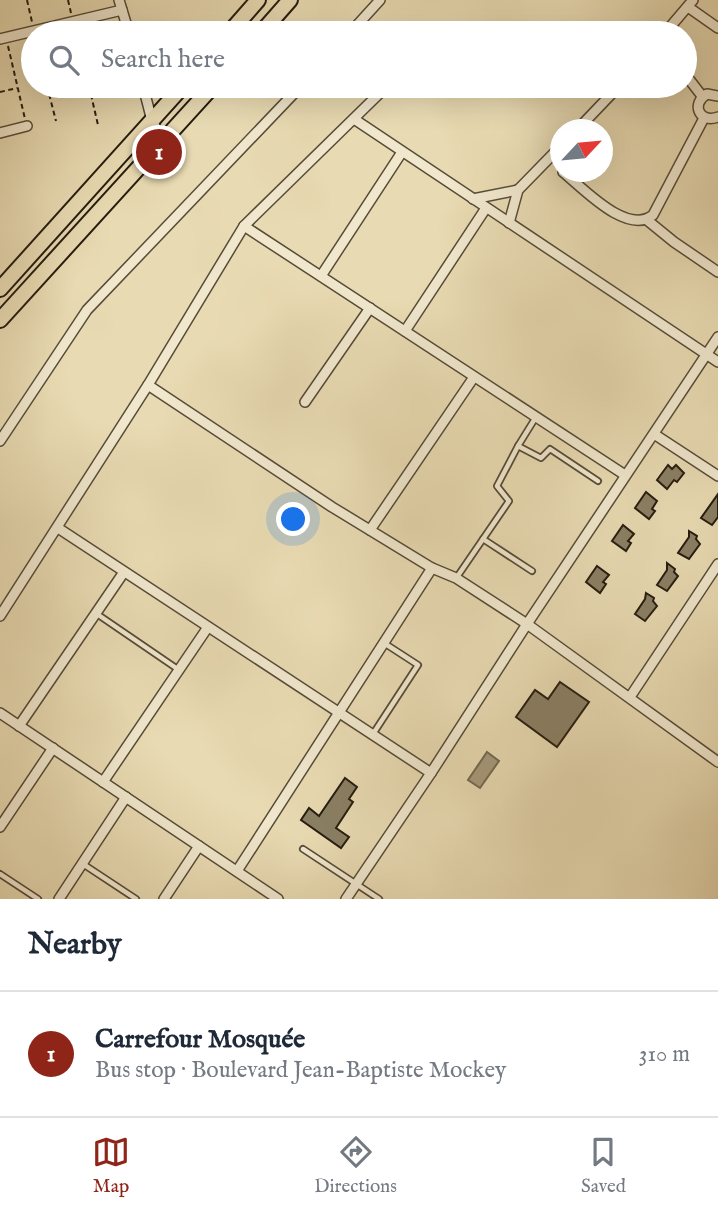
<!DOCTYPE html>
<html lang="en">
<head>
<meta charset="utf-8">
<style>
	body { margin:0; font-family:"IM FELL English",serif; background:#f6f6f7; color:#1f2937 }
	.compass { position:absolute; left:550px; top:119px; width:63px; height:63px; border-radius:50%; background:#fff; box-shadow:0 7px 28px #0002; rotate:64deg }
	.you { position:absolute; left:294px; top:520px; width:24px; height:24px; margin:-18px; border:5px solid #fff; border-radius:50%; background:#1a73e8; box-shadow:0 0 0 10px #1a73e833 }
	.badge { display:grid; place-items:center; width:46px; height:46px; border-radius:50%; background:#8f2418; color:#fff; font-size:23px; font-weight:700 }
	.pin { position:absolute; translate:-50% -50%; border:4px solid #fff; box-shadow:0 2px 7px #0006 }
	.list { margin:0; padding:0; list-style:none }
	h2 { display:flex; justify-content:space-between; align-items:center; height:91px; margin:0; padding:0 28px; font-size:30px }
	h2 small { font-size:23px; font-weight:400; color:#747a83 }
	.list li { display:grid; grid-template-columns:46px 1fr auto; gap:21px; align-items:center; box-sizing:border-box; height:126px; padding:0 28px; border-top:2px solid #e0e1e3 }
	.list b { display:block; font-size:26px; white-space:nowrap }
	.list p { margin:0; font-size:23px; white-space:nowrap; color:#747a83 }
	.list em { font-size:23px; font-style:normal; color:#747a83 }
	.icon { flex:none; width:38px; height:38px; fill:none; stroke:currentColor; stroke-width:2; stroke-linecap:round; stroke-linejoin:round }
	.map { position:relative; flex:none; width:718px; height:899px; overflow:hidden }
	.search { position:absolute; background:#fff; box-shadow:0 7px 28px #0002; left:21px; right:21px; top:21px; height:77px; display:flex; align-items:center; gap:18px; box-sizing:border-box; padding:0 24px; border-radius:38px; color:#747a83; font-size:26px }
	.sheet { height:217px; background:#fff }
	nav { display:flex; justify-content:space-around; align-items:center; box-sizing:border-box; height:98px; border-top:2px solid #e0e1e3; background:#fff; font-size:19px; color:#747a83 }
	nav a { display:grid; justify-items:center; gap:4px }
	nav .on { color:#8f2418 }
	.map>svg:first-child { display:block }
	.water { fill:#a6997b; stroke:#726750; stroke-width:2 }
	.building { fill:#8a7f64; stroke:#251c0f; stroke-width:2 }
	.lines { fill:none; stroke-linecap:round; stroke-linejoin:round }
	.service-casing { stroke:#564c38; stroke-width:8 }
	.minor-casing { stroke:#564c38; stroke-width:12 }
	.trunk-casing { stroke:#251c0f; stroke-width:18 }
	.path { stroke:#251c0f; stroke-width:2; stroke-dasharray:5 3.5; stroke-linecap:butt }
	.service { stroke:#f0e7cd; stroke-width:4.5 }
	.minor { stroke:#f0e7cd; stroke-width:9 }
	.trunk { stroke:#e8dab2; stroke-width:14 }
</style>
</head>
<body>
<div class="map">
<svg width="718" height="899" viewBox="0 0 718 899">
	<rect width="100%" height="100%" fill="#e8dab2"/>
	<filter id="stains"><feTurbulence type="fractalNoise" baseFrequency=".00286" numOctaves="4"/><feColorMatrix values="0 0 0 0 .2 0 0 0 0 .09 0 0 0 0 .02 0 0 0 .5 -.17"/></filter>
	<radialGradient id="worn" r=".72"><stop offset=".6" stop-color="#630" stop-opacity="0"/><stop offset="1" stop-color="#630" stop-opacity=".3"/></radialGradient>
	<!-- water -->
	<polygon class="water" points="487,752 499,761 480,788 468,780"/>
	<!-- building -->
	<g class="building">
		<polygon points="668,465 672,469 676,465 684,473 677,482 674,480 667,489 657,480"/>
		<polygon points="646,492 657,501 652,509 655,511 649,519 635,508"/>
		<polygon points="718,494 718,517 712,525 701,518"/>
		<polygon points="623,525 634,534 628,541 631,543 626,551 612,541"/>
		<polygon points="689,531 697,536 696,539 700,544 689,559 678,553 689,537"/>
		<polygon points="667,563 675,569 674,572 678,576 667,591 657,585 667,570"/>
		<polygon points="597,566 609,575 603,582 606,584 600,593 586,582"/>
		<polygon points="646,593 654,598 653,601 657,606 645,621 635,614 645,599"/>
		<polygon points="560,682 589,702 557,747 516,717 535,690 548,699"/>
		<polygon points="345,778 357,787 349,799 353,802 336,828 349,837 341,848 301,820 309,808 319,816"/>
	</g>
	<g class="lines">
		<!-- service casing -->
		<g class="service-casing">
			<g id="service">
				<polyline points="518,446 541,458 550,449 598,481"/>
				<polyline points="483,539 532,571"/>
				<polyline points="457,577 509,501 497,486 518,446 536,417"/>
				<polyline points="97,614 179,670"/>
				<polyline points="373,734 418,665 384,643"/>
				<polyline points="303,849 379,899"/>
				<polyline points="83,864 136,899"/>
				<polyline points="0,874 38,899"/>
			</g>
		</g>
		<!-- minor casing -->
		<g class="minor-casing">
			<g id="minor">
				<polyline points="119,0 129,33"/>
				<polyline points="688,7 718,28"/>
				<polyline points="350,33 380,0"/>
				<polyline points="665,33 693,0"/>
				<polyline points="0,39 122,10"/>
				<polyline points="685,74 702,96"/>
				<polyline points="143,86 152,121 163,140"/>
				<path d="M 718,96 L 707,94 C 690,104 700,124 718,117"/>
				<polyline points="354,119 718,362"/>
				<polyline points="577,130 619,86"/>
				<polyline points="0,133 27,126"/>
				<path d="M 563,172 C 583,188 627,236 653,215 L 704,118"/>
				<polyline points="473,199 518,190"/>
				<polyline points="647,220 674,242 718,272"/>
				<polyline points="509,223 518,190 560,147"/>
				<polyline points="244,226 625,475"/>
				<polyline points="321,276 402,152"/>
				<polyline points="405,331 486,208"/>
				<polyline points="148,385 332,507 432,568 456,578 527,624 718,762"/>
				<polyline points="305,402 370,308"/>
				<polyline points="654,434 718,476"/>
				<polyline points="0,441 87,310 301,86"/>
				<polyline points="58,528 431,773"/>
				<polyline points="370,530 474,377"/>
				<polyline points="0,616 148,385 244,226 387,86"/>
				<polyline points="630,697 718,564"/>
				<polyline points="0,713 278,899"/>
				<polyline points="19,726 124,572"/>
				<polyline points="103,782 208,627"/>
				<polyline points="0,827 53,748"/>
				<polyline points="237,871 432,568"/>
				<polyline points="59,899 126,797"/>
				<polyline points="164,899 199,846"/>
				<polyline points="346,899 431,773 527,624 718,337"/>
			</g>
		</g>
		<!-- trunk casing -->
		<g class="trunk-casing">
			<g id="trunk">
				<polyline points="229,33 258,0"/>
				<polyline points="261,33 290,0"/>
				<polyline points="0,289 183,86"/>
				<polyline points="0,320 213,86"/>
			</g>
		</g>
		<!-- path -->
		<g class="path">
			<polyline points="27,0 32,22"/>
			<polyline points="68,0 71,13"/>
			<polyline points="8,46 25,119"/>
			<polyline points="47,86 56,121"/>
			<polyline points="89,86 98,125"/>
			<polyline points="0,92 17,88"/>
		</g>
		<!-- service -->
		<use href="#service" class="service"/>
		<!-- minor -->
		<use href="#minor" class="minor"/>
		<!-- trunk -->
		<use href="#trunk" class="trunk"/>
	</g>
	<rect width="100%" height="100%" filter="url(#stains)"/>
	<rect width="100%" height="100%" fill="url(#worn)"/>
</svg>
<svg class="compass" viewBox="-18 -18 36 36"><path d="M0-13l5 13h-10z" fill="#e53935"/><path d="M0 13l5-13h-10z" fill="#747a83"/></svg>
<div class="you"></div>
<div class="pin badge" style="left:159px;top:152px">1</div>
<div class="search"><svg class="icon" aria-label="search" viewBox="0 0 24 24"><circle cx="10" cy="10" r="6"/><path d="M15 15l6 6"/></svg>Search here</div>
</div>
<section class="sheet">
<h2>Nearby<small></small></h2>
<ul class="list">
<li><span class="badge">1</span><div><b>Carrefour Mosquée</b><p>Bus stop · Boulevard Jean-Baptiste Mockey</p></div><em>310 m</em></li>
</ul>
</section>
<nav>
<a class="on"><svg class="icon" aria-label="map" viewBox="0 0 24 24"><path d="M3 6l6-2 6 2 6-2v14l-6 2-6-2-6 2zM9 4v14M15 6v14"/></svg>Map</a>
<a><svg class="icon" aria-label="directions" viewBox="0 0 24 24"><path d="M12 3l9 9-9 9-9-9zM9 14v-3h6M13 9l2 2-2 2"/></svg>Directions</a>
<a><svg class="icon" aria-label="saved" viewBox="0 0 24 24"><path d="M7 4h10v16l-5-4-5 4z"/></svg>Saved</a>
</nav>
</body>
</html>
